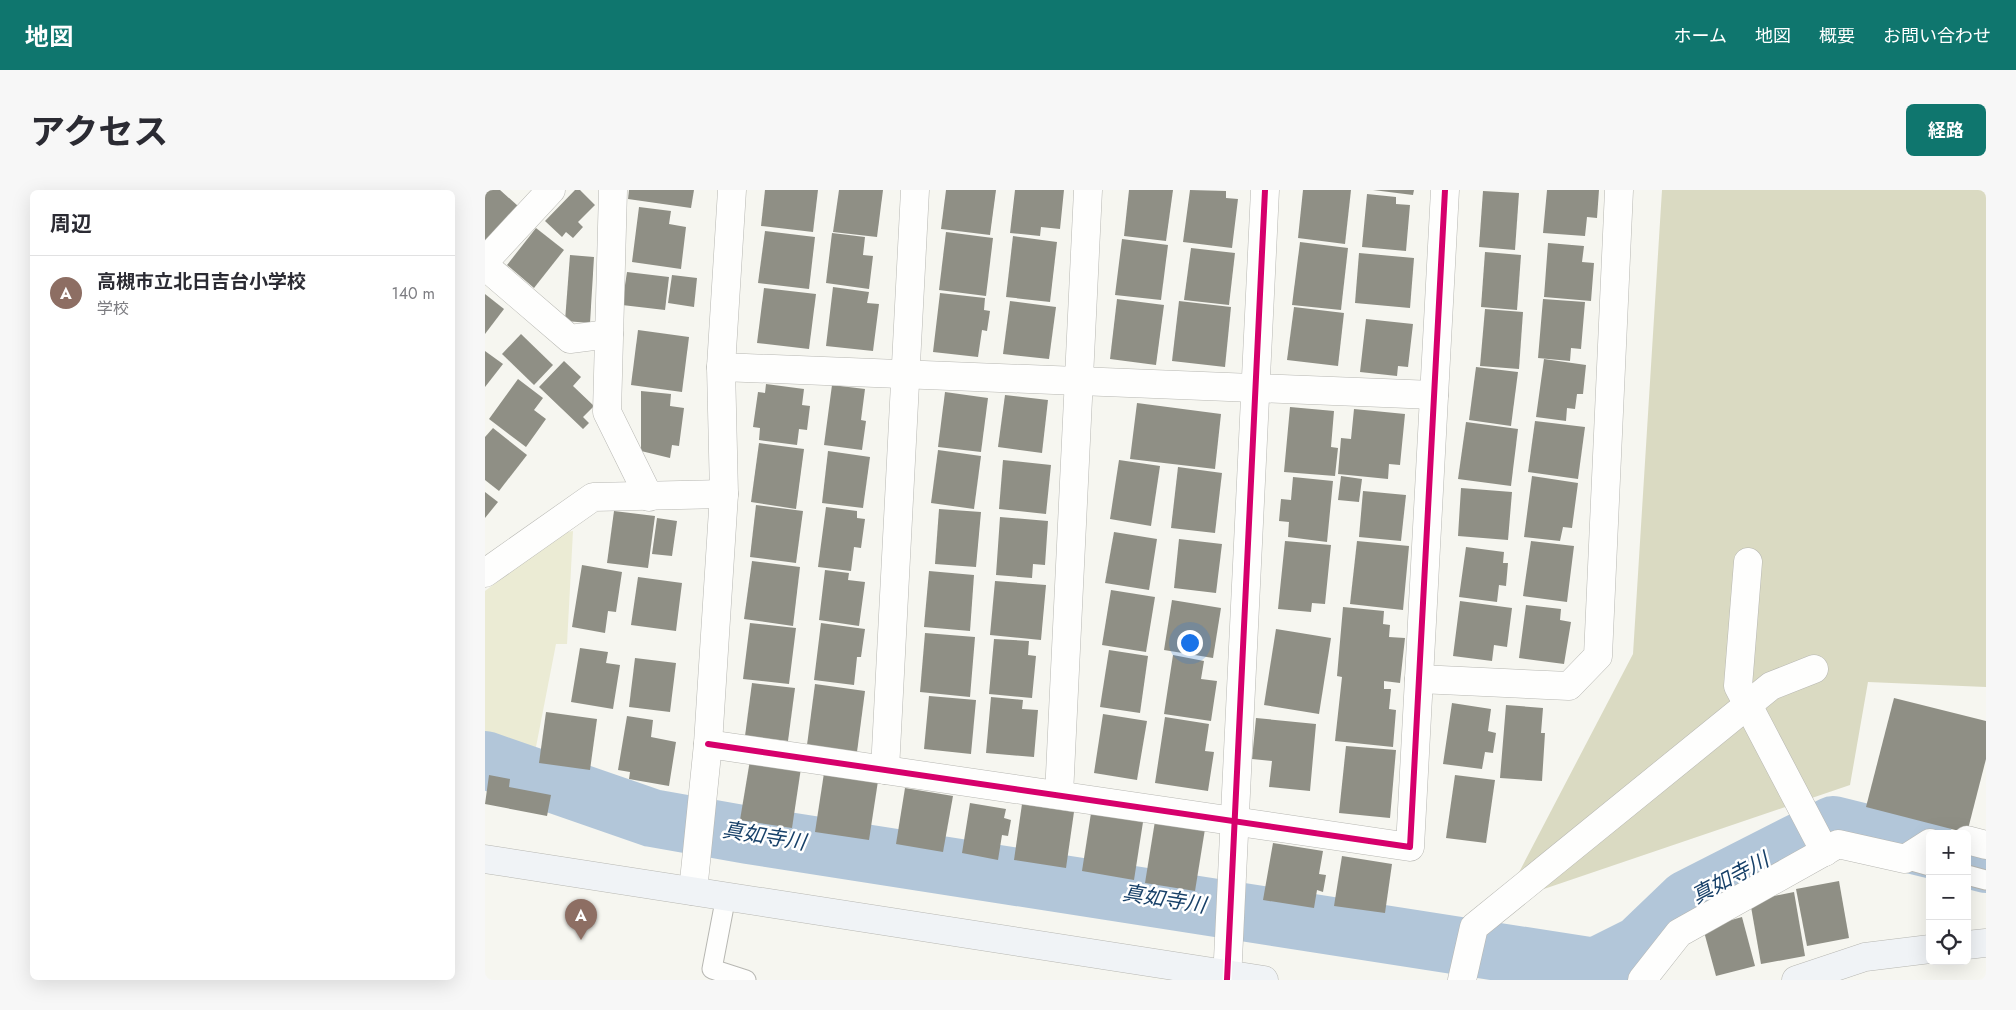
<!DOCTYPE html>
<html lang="ja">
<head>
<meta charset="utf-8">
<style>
	body { margin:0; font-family:Jost,"Noto Sans JP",sans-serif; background:#f7f7f7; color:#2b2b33 }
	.controls { position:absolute; right:15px; bottom:15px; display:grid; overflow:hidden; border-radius:8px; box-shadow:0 5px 20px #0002 }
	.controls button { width:45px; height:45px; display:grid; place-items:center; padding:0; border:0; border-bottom:1px solid #e1e1e2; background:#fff; color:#2b2b33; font:25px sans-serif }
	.you { position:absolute; left:704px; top:452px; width:18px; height:18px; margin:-12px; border:4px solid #fff; border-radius:50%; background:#1a73e8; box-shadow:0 0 0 8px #1a73e833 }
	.badge { display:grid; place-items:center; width:32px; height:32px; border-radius:50%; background:#0f766e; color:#fff; font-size:16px; font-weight:700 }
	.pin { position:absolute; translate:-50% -41px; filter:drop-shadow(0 1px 2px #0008) }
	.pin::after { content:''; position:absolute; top:26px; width:18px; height:15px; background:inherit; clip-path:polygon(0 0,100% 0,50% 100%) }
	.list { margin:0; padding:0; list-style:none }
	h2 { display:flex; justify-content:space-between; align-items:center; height:65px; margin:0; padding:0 20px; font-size:21px }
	h2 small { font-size:16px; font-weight:400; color:#7c7c81 }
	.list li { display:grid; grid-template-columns:32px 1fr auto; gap:15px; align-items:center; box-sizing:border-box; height:75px; padding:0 20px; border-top:1px solid #e1e1e2 }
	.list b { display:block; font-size:19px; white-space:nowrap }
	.list p { margin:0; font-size:16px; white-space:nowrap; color:#7c7c81 }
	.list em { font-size:16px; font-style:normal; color:#7c7c81 }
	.icon { flex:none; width:28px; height:28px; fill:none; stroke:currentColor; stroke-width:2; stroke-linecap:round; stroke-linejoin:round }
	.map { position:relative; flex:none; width:1501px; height:790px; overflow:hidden; border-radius:8px }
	header { display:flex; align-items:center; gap:30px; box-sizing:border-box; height:70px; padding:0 25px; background:#0f766e; color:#fff }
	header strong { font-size:24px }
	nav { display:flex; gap:28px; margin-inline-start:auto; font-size:18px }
	.intro { display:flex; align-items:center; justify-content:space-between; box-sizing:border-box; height:120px; padding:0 30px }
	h1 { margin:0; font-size:35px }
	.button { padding:12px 22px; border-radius:8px; background:#0f766e; color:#fff; font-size:18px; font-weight:700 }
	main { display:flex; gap:30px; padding:0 30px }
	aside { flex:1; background:#fff; border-radius:8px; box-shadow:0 5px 20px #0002 }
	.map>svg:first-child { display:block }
	.green { fill:#ebebd4 }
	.forest { fill:#dadac2 }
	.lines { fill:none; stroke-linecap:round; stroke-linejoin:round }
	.river { stroke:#b2c6d9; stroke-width:58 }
	.building { fill:#8f8f85 }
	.lane-casing { stroke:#b7b7b2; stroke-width:21 }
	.street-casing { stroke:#b7b7b2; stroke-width:29 }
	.secondary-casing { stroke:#b7b7b2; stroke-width:29 }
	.lane { stroke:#fefefd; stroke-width:19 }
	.street { stroke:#fefefd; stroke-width:28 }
	.secondary { stroke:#f0f3f6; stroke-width:28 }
	.cycleway-casing { stroke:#fff; stroke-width:9 }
	.cycleway { stroke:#d6006c; stroke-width:6 }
	.labels { text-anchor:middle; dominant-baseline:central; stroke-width:5; stroke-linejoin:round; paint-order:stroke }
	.water-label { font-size:21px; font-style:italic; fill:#184169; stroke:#fff }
</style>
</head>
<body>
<header>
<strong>地図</strong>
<nav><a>ホーム</a><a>地図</a><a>概要</a><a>お問い合わせ</a></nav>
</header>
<div class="intro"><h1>アクセス</h1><a class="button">経路</a></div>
<main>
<aside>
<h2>周辺<small></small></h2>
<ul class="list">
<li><span class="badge" style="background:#8d6e63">A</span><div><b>高槻市立北日吉台小学校</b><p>学校</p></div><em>140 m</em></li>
</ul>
</aside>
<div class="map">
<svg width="1501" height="790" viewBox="0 0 1501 790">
	<rect width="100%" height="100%" fill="#f6f6f0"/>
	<!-- green -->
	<polygon class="green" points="88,341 82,454 71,454 50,562 0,547 0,401 77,343"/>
	<!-- forest -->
	<polygon class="forest" points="1177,0 1501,0 1501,497 1383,492 1365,595 1018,713 1148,464"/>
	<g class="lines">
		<!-- river -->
		<g class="river">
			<polyline points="0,570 167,628 263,645 1110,777 1154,755 1202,709 1348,635 1445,659"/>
			<polyline points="1482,669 1501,674"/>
		</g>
	</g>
	<!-- building -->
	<g class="building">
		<polygon points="0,0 15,0 33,16 0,64"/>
		<polygon points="90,0 95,0 110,15 93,32 98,37 88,48 81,42 77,47 60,31"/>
		<polygon points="144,0 209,0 206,18 143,9"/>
		<polygon points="280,0 333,0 328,42 276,36"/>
		<polygon points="354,0 398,0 392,47 348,42"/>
		<polygon points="461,0 511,0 505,45 456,39"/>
		<polygon points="530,0 579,0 575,39 556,37 555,46 525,43"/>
		<polygon points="644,0 688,0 681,51 639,46"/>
		<polygon points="705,0 741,1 741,8 753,9 747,58 698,52"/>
		<polygon points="818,0 866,0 860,54 813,48"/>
		<polygon points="888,0 929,0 928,5"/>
		<polygon points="1062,0 1114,0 1112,28 1102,27 1100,46 1058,43"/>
		<polygon points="998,1 1034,3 1030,60 994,57"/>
		<polygon points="882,4 911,7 911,14 925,15 921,61 877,57"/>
		<polygon points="154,17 186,21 184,34 201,37 196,79 147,72"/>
		<polygon points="51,38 79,60 49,98 22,75"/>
		<polygon points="280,41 330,47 324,99 273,93"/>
		<polygon points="461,42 508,48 501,106 454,100"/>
		<polygon points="347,43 380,47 378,65 388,66 384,99 341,93"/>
		<polygon points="528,46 572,52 565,112 521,107"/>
		<polygon points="637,49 683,55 676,110 630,105"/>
		<polygon points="815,52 863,58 856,120 807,115"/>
		<polygon points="1063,53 1099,56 1097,72 1109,73 1106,111 1059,107"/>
		<polygon points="706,58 750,63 744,115 699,110"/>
		<polygon points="1000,62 1036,65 1032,120 996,117"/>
		<polygon points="874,63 929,68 925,118 870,113"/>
		<polygon points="85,65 109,67 105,133 80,131"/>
		<polygon points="142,82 184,87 180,120 137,115"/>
		<polygon points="187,85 212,88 209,117 183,113"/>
		<polygon points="348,97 384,102 382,113 394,114 388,161 341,156"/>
		<polygon points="279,98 331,104 324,159 272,153"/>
		<polygon points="455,103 500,108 499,120 505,121 502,141 497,140 493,167 448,162"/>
		<polygon points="0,104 19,119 0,144"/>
		<polygon points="632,109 679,115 671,175 625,169"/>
		<polygon points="1058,109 1100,112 1096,159 1086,158 1085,171 1053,168"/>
		<polygon points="525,111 571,117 564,169 518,164"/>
		<polygon points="694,111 746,117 740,177 687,171"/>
		<polygon points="809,117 859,123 853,176 802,170"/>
		<polygon points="1000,119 1038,122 1034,179 995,176"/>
		<polygon points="881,129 928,134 923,177 913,176 912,186 875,182"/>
		<polygon points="153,140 204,147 197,202 146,195"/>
		<polygon points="36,144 68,175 49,195 17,164"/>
		<polygon points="0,161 18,174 0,197"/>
		<polygon points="1059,169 1101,175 1098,204 1092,204 1090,219 1082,218 1081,231 1051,227"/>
		<polygon points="79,171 96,187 88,196 109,216 98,227 104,233 98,239 54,197"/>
		<polygon points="991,177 1033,182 1026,236 984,230"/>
		<polygon points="33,189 58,208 49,220 61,229 41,257 4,229"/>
		<polygon points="281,194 319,199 317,215 325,216 322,240 314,239 312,255 274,250 275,238 268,237 273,202 280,203"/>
		<polygon points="347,195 380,199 376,230 381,231 377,260 339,255"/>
		<polygon points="156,201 186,204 185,216 199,218 194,256 187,255 185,268 156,261"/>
		<polygon points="460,202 503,208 496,262 453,257"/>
		<polygon points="520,205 563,210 557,263 513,257"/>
		<polygon points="652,213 736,224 730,279 645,269"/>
		<polygon points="805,217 849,221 846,257 853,258 850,286 799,282"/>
		<polygon points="869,219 920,224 915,275 904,274 903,289 853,284 856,248 866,249"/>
		<polygon points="1050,231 1100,237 1093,289 1043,282"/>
		<polygon points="981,232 1033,239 1026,296 973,289"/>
		<polygon points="8,238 42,265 14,301 0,290 0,247"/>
		<polygon points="274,253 319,259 311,319 266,312"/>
		<polygon points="453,260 496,266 489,319 446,313"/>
		<polygon points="343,261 385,267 378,318 337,313"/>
		<polygon points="518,270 566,275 561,324 514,319"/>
		<polygon points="634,270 675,276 666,336 625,329"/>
		<polygon points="693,277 737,283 730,343 686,338"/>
		<polygon points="856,286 877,289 874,312 853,310"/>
		<polygon points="1047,286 1093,293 1087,338 1078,337 1075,351 1039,347"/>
		<polygon points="808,287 848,291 842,352 803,347 804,332 794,331 796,309 806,310"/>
		<polygon points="976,298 1027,302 1023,350 973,346"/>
		<polygon points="878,301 921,305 916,351 874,347"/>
		<polygon points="0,302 13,312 0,328"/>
		<polygon points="271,315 318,321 311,373 265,367"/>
		<polygon points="341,317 372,321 372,328 380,329 376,358 369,357 366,381 333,377"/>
		<polygon points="454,319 496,322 491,377 450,374"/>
		<polygon points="129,321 170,326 163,378 122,373"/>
		<polygon points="515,327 563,331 560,375 548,374 547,388 511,385"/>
		<polygon points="172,328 192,331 187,366 167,364"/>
		<polygon points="629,342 672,349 664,400 620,393"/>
		<polygon points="694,349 737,354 731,403 689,398"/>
		<polygon points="800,351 846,355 840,414 827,413 826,422 793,419"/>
		<polygon points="872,351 924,356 918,420 865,414"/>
		<polygon points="1046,351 1089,356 1082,412 1038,406"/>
		<polygon points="981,357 1019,362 1018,373 1023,373 1021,396 1014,395 1012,412 974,407"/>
		<polygon points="267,371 315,377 308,436 259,429"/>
		<polygon points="97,375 137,382 131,422 123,421 120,443 87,437"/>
		<polygon points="340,380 364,383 363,390 380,392 374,436 334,430"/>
		<polygon points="444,381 489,385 485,441 439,437"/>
		<polygon points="153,387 197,393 191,441 146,435"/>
		<polygon points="510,391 561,395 556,450 505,445"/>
		<polygon points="626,400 670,407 661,462 617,455"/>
		<polygon points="687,410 736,418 728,468 679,460"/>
		<polygon points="975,411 1027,418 1022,457 1009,455 1007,471 968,466"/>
		<polygon points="1041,415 1076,419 1075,430 1086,432 1079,474 1034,468"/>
		<polygon points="858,417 899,421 898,434 905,435 904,447 920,448 915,493 899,491 899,499 906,499 904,519 911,520 908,557 850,551 857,487 852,486"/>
		<polygon points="265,433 311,438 304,494 258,489"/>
		<polygon points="336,433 380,439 376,467 372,467 369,495 329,490"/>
		<polygon points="791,439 846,448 834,524 779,515"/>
		<polygon points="440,443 490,447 485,507 435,502"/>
		<polygon points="509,449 544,451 543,465 551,466 547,508 504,504"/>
		<polygon points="95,458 123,462 121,473 135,475 128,519 86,512"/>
		<polygon points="624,460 663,466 655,523 615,517"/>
		<polygon points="688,465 719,471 716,489 732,491 726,531 679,524"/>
		<polygon points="150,468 191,473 185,522 144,517"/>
		<polygon points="267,493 310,498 303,551 260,546"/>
		<polygon points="330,494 380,501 372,562 322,555"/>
		<polygon points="444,506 491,510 486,564 439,559"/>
		<polygon points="506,507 538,510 537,519 553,520 549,567 501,563"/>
		<polygon points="1409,508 1501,531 1501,569 1482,643 1381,617"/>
		<polygon points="967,513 1006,519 1003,541 1011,543 1008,563 1000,562 997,579 958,574"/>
		<polygon points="1021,515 1058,518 1056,543 1060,543 1057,591 1015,588"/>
		<polygon points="61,522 112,529 105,580 54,573"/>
		<polygon points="618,524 662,531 652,590 609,583"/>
		<polygon points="142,526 168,530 166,547 191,552 184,596 144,589 145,582 133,580"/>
		<polygon points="680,527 724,534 720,561 729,562 723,601 670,593"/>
		<polygon points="771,528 831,534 825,601 784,597 787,571 767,569"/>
		<polygon points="861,556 911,560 905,628 854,623"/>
		<polygon points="265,570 316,578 307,638 255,630"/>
		<polygon points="339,583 393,591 384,650 330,642"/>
		<polygon points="4,585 25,589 24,597 66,605 62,626 0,614"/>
		<polygon points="970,585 1010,590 1001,653 961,648"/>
		<polygon points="420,598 468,606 458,662 411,654"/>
		<polygon points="485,613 521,619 519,628 526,630 523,646 517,645 513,670 477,663"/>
		<polygon points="537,614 589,622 581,678 529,670"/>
		<polygon points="606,623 658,632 649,690 597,681"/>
		<polygon points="670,631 720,639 710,701 660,693"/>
		<polygon points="788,653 838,661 834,684 841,685 838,702 832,700 829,718 778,710"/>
		<polygon points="857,666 907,674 900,723 849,716"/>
		<polygon points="1354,691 1364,748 1322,756 1311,699"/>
		<polygon points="1309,702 1320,766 1276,774 1265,711"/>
		<polygon points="1257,727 1270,776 1231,786 1218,738"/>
	</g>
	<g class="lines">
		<!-- lane casing -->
		<g class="lane-casing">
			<g id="lane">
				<polyline points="1420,669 1445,676"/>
				<polyline points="1482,685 1501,690"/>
				<polyline points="241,706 227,779 261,790"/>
			</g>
		</g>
		<!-- street casing -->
		<g class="street-casing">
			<g id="street">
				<polyline points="128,0 122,222 164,307"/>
				<polyline points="0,71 66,0"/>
				<polyline points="0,76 85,149 124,144"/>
				<polyline points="236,177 949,205"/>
				<polyline points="1263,372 1253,496 1340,662"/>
				<polyline points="0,383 108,307 239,304"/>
				<polyline points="934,489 1084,496 1113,466 1134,0"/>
				<polyline points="223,554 925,657 960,0"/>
				<polyline points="400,580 430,0"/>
				<polyline points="574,605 603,0"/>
				<polyline points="1482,650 1501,655"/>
				<polyline points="208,701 223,554 239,304 236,177 247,0"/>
				<polyline points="742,790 780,0"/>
				<polyline points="977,790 989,737 1286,496 1329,479"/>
				<polyline points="1157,790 1194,743 1353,654 1420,669 1445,653"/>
			</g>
		</g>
		<!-- secondary casing -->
		<g class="secondary-casing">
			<g id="secondary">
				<polyline points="0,669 779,790"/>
				<polyline points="1482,755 1501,753"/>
				<polyline points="1311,790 1380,767 1445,759"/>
			</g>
		</g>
		<!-- lane -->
		<use href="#lane" class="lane"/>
		<!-- street -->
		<use href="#street" class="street"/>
		<!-- secondary -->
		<use href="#secondary" class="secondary"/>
		<!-- cycleway casing -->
		<g class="cycleway-casing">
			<g id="cycleway">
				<polyline points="223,554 925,657 960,0"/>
				<polyline points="742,790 780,0"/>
			</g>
		</g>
		<!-- cycleway -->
		<use href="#cycleway" class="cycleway"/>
	</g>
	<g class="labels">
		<!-- water labels -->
		<g class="water-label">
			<text transform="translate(279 646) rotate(9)">真如寺川</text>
			<text transform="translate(1245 688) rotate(-28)">真如寺川</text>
			<text transform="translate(679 709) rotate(9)">真如寺川</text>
		</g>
	</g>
</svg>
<div class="controls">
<button>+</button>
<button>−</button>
<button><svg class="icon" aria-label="locate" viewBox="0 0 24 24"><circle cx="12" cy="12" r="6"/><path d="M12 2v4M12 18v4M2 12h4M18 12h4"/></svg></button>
</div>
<div class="you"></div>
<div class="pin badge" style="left:96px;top:750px;background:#8d6e63">A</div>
</div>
</main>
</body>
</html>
